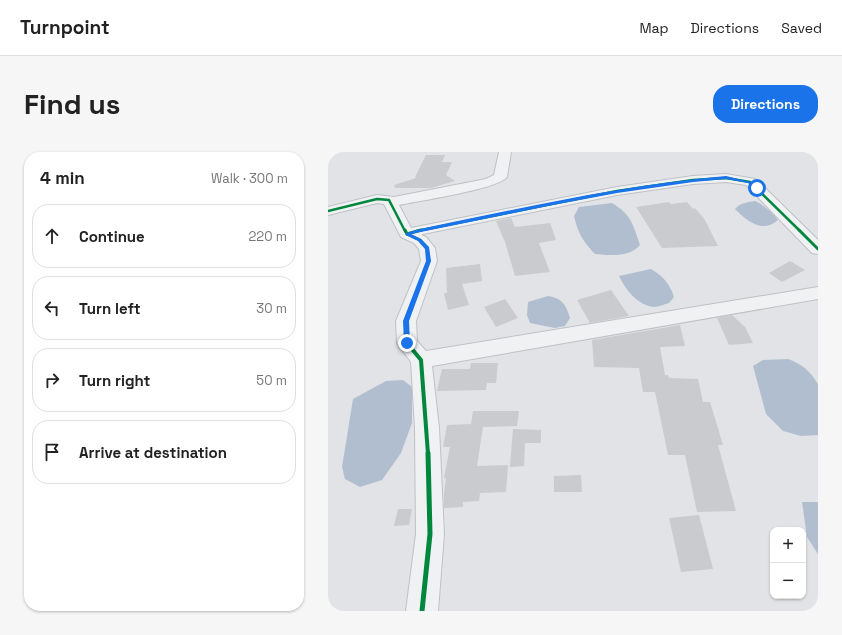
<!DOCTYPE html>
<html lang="en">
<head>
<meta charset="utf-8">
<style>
	body { margin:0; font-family:"Space Grotesk",sans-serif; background:#f6f6f6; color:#222 }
	.controls { position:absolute; right:12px; bottom:12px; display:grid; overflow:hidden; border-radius:8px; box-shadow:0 1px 3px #0004 }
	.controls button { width:36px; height:36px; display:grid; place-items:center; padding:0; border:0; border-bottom:1px solid #e0e0e0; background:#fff; color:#222; font:20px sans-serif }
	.stop { position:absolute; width:12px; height:12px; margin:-9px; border:3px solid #1a73e8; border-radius:50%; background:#fff }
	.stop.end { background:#1a73e8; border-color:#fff; box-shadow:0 1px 4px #0008 }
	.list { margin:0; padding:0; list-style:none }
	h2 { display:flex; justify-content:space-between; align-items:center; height:52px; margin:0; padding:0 16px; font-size:17px }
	h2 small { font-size:13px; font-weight:400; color:#767676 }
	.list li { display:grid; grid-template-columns:26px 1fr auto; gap:12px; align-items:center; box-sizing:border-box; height:64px; margin:0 8px 8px; padding:0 8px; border:1px solid #e0e0e0; border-radius:16px }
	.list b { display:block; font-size:15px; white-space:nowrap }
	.list em { font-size:13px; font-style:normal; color:#767676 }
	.icon { flex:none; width:22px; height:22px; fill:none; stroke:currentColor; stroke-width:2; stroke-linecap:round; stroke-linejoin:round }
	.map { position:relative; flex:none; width:490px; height:459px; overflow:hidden; border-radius:16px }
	header { display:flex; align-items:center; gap:24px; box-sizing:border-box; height:56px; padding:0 20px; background:#fff; border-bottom:1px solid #e0e0e0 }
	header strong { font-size:19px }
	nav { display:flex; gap:22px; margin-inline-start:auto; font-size:14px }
	.intro { display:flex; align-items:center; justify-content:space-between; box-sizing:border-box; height:96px; padding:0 24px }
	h1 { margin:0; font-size:28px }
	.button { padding:10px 18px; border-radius:16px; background:#1a73e8; color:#fff; font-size:14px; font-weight:700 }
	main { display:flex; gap:24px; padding:0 24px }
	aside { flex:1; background:#fff; border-radius:16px; box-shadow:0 1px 3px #0004 }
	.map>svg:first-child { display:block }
	.water { fill:#b1bed0 }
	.building { fill:#c9cbce }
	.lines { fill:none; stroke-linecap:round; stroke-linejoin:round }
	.minor-casing { stroke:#bfc1c4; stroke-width:2 }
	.minor { fill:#f0f1f3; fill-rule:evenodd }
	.cycleway-far3-casing { stroke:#eef1f5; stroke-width:4 }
	.cycleway-far2-casing { stroke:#eef1f5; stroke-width:5 }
	.cycleway-far1-casing { stroke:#eef1f5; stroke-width:6 }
	.cycleway-casing { stroke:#eef1f5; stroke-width:8 }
	.cycleway-far3 { stroke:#00873e; stroke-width:2.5 }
	.cycleway-far2 { stroke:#00873e; stroke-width:3 }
	.cycleway-far1 { stroke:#00873e; stroke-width:4 }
	.cycleway { stroke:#00873e; stroke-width:5 }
	.route { fill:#1a73e8 }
</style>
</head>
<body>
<header>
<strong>Turnpoint</strong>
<nav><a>Map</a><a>Directions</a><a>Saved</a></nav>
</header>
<div class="intro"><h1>Find us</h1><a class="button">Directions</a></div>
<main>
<aside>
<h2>4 min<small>Walk · 300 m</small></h2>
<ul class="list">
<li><svg class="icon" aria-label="ahead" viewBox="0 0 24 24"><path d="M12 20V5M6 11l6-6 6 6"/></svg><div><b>Continue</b></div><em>220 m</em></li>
<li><svg class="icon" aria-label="left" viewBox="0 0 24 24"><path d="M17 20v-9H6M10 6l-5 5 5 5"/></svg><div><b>Turn left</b></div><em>30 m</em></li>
<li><svg class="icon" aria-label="right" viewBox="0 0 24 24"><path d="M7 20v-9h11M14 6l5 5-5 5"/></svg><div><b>Turn right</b></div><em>50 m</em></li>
<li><svg class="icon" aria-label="arrive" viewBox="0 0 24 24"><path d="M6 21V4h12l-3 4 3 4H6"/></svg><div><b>Arrive at destination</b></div></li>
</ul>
</aside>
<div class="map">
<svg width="490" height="459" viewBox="0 0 490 459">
	<rect width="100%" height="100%" fill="#e1e3e6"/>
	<!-- water -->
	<g class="water">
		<path d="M 427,49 C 436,53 445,61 450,68 C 434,82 419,69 407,57 C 412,51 419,50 427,49 Z"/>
		<path d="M 284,51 C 304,63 305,73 312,93 C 301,106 282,103 267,102 C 254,88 250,81 246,64 L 251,55 Z"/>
		<path d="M 323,117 C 335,124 342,132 346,145 L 341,151 C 337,152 330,155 326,155 C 309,153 298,138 291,124 Z"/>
		<path d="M 220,144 C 234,146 238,153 242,166 L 237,174 L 227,176 L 202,171 L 199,163 L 200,150 Z"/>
		<path d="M 460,207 C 474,212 482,219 490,232 L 490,283 L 473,284 L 455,279 L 438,262 L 425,214 L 435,208 Z"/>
		<polygon points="75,228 84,235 84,271 73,301 54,328 32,335 17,327 14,315 25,247 58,229"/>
		<polygon points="474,350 490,350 490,402 479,385"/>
	</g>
	<!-- building -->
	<g class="building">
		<polygon points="98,3 117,3 114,10 124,10 118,23 127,29 103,36 67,36 66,33 88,26 87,25"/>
		<polygon points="341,50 343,52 359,50 365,57 367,56 377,68 390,94 334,96 308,55"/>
		<polygon points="183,66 187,75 222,71 228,88 211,91 222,120 187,124 177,90 168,69"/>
		<polygon points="462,109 477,118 454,130 441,121"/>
		<polygon points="152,112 154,129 134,132 141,153 120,158 116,141 119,141 118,116"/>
		<polygon points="283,138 301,164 262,171 249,148"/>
		<polygon points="177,147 190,166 168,175 156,155"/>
		<polygon points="404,163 417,175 425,191 401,193 389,166"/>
		<polygon points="352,173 357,194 332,195 337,223 340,223 341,226 370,227 375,250 382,250 395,293 390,293 408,359 369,360 357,303 340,303 327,240 315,240 311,216 266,215 264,188"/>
		<polygon points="143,211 170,211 168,231 159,231 158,238 109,239 114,217 142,217"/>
		<polygon points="145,259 191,259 189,274 155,275 149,314 180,313 178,340 152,341 151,349 135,350 135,355 116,356 116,342 118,326 116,326 122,295 115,295 119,273 143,272"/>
		<polygon points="185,277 213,278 213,291 197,291 196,314 182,315"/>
		<polygon points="253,323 254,340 226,340 226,324"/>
		<polygon points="70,357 84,357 81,373 66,374"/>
		<polygon points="371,363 385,417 353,420 341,366"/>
	</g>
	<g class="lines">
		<!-- minor casing -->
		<g class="minor-casing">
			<path id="minor" d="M 171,0 L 183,0 L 179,25 C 171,37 89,49 71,53 L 83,76 L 289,35 L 365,24 L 398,22 L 427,27 L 434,33 L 490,88 L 490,102 L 484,101 L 418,33 L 398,30 L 365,32 L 289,43 L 95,82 L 93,83 L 98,85 L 107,96 L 109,109 L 88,169 L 89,189 L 98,199 L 490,135 L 490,147 L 104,214 L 111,276 L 116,382 L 110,459 L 78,459 L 88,382 L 87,276 L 83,210 L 69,191 L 68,169 L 93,109 L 91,97 L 86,91 L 73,85 L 56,52 L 49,51 L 0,63 L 0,55 L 49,43 L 66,45 L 158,27 L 166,23 Z"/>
		</g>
		<!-- minor -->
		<use href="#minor" class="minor"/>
		<!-- cycleway-far3 casing -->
		<g class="cycleway-far3-casing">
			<g id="cycleway-far3">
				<polyline points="0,59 49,47 61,48 77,79"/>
				<polyline points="89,79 289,39 365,28 398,26 422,30 472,79"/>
			</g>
		</g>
		<!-- cycleway-far2 casing -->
		<g class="cycleway-far2-casing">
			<g id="cycleway-far2">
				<polyline points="77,78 79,82 92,88 99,96 101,109 78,169 78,178"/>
				<polyline points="471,78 490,97"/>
				<polyline points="79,82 93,78"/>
			</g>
		</g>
		<!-- cycleway-far1 casing -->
		<g class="cycleway-far1-casing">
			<polyline id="cycleway-far1" points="78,177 79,191 93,208 100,302"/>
		</g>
		<!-- cycleway casing -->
		<g class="cycleway-casing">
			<polyline id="cycleway" points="94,459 102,382 100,301"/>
		</g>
		<!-- cycleway-far3 -->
		<use href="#cycleway-far3" class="cycleway-far3"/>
		<!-- cycleway-far2 -->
		<use href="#cycleway-far2" class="cycleway-far2"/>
		<!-- cycleway-far1 -->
		<use href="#cycleway-far1" class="cycleway-far1"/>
		<!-- cycleway -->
		<use href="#cycleway" class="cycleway"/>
	</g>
	<!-- route -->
	<path class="route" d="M 398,24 L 423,30 L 431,36 L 427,37 L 420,31 L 398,27 L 365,30 L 289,41 L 225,53 L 83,82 L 93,87 L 101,95 L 103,109 L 81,169 L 82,191 L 79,194 L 76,191 L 75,169 L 98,109 L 97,97 L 90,89 L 78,83 L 78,81 L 92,77 C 193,56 295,33 398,24 Z"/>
</svg>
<div class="controls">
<button>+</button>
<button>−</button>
</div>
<div class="stop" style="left:429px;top:36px"></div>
<div class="stop end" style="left:79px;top:191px"></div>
</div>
</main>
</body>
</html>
